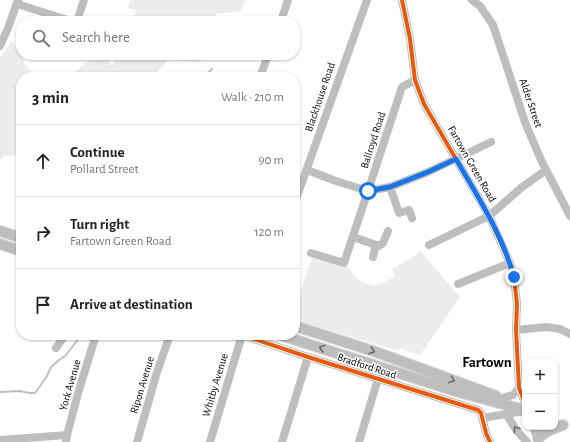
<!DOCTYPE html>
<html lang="en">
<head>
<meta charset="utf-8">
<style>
	body { margin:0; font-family:"Alegreya Sans",sans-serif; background:#f2f2f2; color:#222 }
	.controls { position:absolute; right:12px; bottom:12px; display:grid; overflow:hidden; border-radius:8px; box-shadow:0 1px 3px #0004 }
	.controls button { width:36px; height:36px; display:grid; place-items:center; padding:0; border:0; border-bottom:1px solid #e0e0e0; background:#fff; color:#222; font:20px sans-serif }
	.stop { position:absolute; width:12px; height:12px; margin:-9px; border:3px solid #1a73e8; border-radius:50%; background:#fff }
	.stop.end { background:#1a73e8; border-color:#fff; box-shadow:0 1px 4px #0008 }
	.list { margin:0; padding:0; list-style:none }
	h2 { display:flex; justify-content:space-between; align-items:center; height:52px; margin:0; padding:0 16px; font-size:17px }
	h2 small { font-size:13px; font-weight:400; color:#767676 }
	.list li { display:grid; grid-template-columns:26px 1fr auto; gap:12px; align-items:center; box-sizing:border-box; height:72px; padding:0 16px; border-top:1px solid #e0e0e0 }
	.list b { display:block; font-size:15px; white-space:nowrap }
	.list p { margin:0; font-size:13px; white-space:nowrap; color:#767676 }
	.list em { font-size:13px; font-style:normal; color:#767676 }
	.icon { flex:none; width:22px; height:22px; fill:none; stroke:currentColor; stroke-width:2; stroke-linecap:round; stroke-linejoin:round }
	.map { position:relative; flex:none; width:570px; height:442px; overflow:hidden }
	.search { position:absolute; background:#fff; box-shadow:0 1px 3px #0004; left:16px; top:16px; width:284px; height:44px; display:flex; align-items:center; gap:10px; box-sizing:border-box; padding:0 14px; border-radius:16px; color:#767676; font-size:15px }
	.panel { position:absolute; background:#fff; box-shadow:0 1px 3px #0004; left:16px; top:72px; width:284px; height:268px; border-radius:16px }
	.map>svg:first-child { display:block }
	.green { fill:#ececec }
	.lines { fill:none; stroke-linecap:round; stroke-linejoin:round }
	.stream { stroke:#bfbfbf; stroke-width:2 }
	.major-casing { stroke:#dbdbdb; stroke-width:12 }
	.minor { stroke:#bebebe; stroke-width:8 }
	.major { stroke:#bebebe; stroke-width:10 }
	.cycleway-casing { stroke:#fff; stroke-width:6 }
	.cycleway { stroke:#e8590c; stroke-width:4 }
	.oneway { stroke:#686868 }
	.route { stroke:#1a73e8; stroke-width:5 }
	.labels { text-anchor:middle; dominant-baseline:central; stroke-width:3; stroke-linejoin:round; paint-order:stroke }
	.street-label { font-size:11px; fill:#000; stroke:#fff }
	.district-label { font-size:15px; font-weight:bold; fill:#000; stroke:#fff }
</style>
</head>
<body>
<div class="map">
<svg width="570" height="442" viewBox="0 0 570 442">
	<rect width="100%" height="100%" fill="#fff"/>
	<!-- green -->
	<g class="green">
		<polygon points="130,0 245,0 241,11 216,14 214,21 131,21 136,10 128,8"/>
		<polygon points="12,40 28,69 39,77 21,77 21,155 4,156 0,160 0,57 4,53"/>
		<polygon points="97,55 106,55 112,66 117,55 203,55 200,62 168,60 153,77 53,77 74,72"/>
		<polygon points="420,251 460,297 420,355 400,348 399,351 295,320 295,307 312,258 345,264 359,281 374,286 395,277 392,269 418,254"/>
	</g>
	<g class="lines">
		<!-- stream -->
		<g class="stream">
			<polyline points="177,77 179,77"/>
			<polyline points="204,77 212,69"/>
			<polyline points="0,392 20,391 29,393 35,393 47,376 51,367 59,360 65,356 73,346 80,337"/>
		</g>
		<!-- major casing -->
		<g class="major-casing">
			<g id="major">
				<polyline points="0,231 21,238"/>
				<polyline points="0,244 21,251"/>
				<polyline points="295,326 376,352 496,396"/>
				<polyline points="280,335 455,391 525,410"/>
				<path d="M 538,439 C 545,431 553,429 563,425"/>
			</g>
		</g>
		<!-- minor -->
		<g class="minor">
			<polyline points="402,0 410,39 415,80 424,104 489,216 510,263 514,277 517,304 516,330 519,388 525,403"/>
			<polyline points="472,0 480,6 493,25 526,125 542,162 570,216"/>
			<polyline points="17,4 71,21"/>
			<polyline points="77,21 84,0"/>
			<polyline points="281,21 288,0"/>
			<polyline points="0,46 8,28 18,0"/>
			<polyline points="260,77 268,55"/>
			<polyline points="307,170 336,181 368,191 390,187 428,172 491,142"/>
			<polyline points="390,187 399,213 409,210 412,218"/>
			<polyline points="295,202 367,0"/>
			<polyline points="353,237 379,246 383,243 388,231"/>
			<polyline points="429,245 489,216 521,188 546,170"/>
			<polyline points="311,253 344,263 368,191 402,87 415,80"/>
			<polyline points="373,257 376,245"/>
			<polyline points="458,284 510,263"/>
			<polyline points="516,330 546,327 560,329 570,334"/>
			<polyline points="242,335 308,357 478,410 481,413 486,433 490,442"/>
			<polyline points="56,348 65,335"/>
			<polyline points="502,398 513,395 519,388"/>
			<polyline points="506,414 517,431 527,442"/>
			<polyline points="482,418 525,411"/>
			<polyline points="533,427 539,442"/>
			<polyline points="0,440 67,435"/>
			<polyline points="66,442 67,435 79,390 96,335"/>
			<polyline points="137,442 157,372 170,335"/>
			<polyline points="210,442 242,335"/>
			<polyline points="282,442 308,357"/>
			<polyline points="359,442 378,379"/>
		</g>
		<!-- major -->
		<use href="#major" class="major"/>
		<!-- cycleway casing -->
		<g class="cycleway-casing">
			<g id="cycleway">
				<polyline points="402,0 410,39 415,80 424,104 489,216 510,263 514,277 517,304 516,330 519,388 525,403"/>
				<polyline points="242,335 308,357 478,410 481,413 486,433 490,442"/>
			</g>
		</g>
		<!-- cycleway -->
		<use href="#cycleway" class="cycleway"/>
	</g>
	<!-- one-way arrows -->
	<defs><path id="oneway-chevron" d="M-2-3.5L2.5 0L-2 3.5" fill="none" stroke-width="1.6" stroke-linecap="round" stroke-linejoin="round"/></defs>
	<g class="oneway">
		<use href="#oneway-chevron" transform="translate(322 348) rotate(-162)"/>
		<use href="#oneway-chevron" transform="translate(372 351) rotate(18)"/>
		<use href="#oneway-chevron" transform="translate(452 380) rotate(20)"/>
		<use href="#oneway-chevron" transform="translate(516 429) rotate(-126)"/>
	</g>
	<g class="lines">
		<!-- route -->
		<path class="route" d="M 368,191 L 390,187 L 428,172 L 456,159 C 478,197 502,234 514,277"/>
	</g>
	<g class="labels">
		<!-- street labels -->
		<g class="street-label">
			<text transform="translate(320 97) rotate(-71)">Blackhouse Road</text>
			<text transform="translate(531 103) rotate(71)">Alder Street</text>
			<text transform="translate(373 140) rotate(-72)">Ballroyd Road</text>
			<text transform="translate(472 164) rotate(60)">Fartown Green Road</text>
			<text transform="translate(367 366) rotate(18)">Bradford Road</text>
			<text transform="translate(70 385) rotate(-74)">York Avenue</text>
			<text transform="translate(142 385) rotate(-73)">Ripon Avenue</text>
			<text transform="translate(215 385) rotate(-73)">Whitby Avenue</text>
		</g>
		<!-- district labels -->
		<g class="district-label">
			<text x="487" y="362">Fartown</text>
		</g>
	</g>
</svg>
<div class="controls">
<button>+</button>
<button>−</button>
</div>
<div class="stop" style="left:368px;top:191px"></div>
<div class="stop end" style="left:514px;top:277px"></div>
<div class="search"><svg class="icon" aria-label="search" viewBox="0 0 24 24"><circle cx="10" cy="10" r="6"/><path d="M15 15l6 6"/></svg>Search here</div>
<section class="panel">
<h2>3 min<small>Walk · 210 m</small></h2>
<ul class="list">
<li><svg class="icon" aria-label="ahead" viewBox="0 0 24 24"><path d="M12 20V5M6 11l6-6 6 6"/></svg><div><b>Continue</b><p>Pollard Street</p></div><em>90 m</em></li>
<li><svg class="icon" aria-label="right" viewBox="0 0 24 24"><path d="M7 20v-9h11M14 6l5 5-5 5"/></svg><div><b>Turn right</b><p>Fartown Green Road</p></div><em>120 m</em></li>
<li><svg class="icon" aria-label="arrive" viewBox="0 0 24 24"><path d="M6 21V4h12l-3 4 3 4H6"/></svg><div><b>Arrive at destination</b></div></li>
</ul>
</section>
</div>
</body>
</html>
